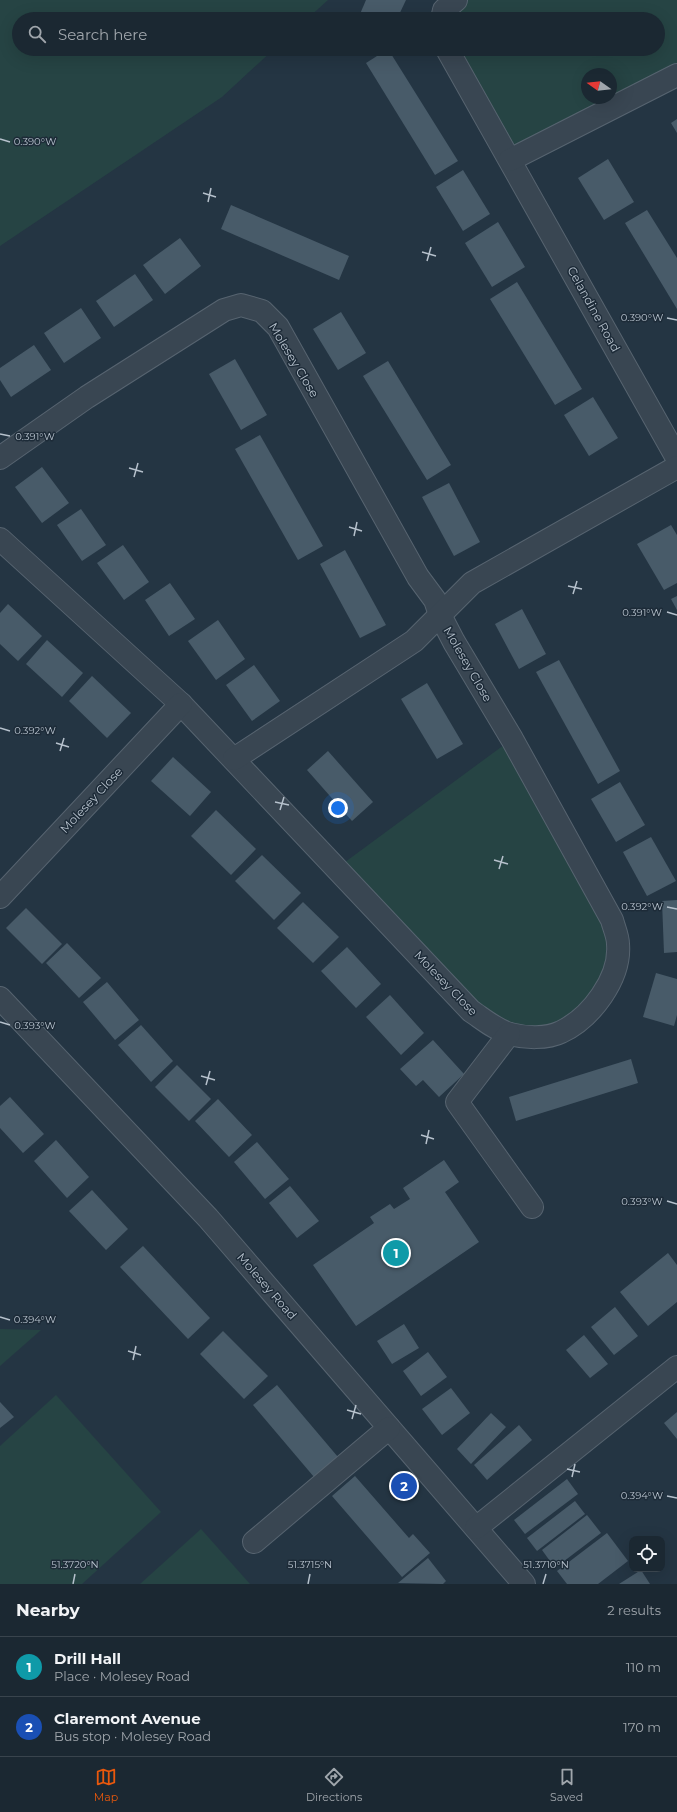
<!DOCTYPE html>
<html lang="en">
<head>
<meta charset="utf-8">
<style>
	body { margin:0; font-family:Montserrat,sans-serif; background:#28343e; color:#f1f3f6 }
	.controls { position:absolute; right:12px; bottom:12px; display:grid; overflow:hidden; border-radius:8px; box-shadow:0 4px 16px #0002 }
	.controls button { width:36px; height:36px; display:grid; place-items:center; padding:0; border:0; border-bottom:1px solid #39444d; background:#1b2832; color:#f1f3f6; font:20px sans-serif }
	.compass { position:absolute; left:581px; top:68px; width:36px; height:36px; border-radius:50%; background:#1b2832; box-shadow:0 4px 16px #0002; rotate:285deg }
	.you { position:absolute; left:338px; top:808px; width:14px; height:14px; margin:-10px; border:3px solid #fff; border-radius:50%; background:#1a73e8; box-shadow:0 0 0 6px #1a73e833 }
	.badge { display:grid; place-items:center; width:26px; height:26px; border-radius:50%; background:#ea580c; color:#fff; font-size:13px; font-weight:700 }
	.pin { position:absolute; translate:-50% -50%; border:2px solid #fff; box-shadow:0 1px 4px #0006 }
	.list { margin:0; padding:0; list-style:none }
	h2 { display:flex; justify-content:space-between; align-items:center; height:52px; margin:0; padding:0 16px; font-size:17px }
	h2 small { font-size:13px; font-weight:400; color:#a0a6ac }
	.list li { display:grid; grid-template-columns:26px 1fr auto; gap:12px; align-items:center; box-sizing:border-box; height:60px; padding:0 16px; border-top:1px solid #39444d }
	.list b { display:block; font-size:15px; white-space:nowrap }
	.list p { margin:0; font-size:13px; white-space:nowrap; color:#a0a6ac }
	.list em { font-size:13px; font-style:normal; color:#a0a6ac }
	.icon { flex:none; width:22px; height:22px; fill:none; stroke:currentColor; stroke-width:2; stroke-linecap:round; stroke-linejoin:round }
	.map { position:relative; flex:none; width:677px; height:1584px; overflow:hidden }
	.search { position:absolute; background:#1b2832; box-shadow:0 4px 16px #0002; left:12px; right:12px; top:12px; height:44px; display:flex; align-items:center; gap:10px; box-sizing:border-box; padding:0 14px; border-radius:22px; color:#a0a6ac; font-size:15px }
	.sheet { height:172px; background:#1b2832 }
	nav { display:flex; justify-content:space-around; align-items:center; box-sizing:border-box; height:56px; border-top:1px solid #39444d; background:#1b2832; font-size:11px; color:#a0a6ac }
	nav a { display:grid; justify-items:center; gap:2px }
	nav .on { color:#ea580c }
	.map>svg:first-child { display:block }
	.green { fill:#264444; fill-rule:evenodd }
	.building { fill:#485b69 }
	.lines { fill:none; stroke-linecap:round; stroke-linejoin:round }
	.minor-casing { stroke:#576470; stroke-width:24 }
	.minor { stroke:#394652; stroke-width:22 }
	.ticks { fill:none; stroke:#b6c1cc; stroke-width:1.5 }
	.labels { text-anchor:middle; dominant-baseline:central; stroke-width:3; stroke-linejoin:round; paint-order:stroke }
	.street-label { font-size:12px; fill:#b6c1cc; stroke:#1d2b38 }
	.ticks-label { font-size:10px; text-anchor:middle; fill:#b6c1cc; stroke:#1d2b38; stroke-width:3; stroke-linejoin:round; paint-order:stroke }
</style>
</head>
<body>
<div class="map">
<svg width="677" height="1584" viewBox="0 0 677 1584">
	<rect width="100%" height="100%" fill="#243543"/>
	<!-- green -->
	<g class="green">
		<polygon points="0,0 328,0 307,19 19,19 19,49 274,49 222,97 0,246"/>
		<path d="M 456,0 L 677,0 L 677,75 L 510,160 L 447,49 L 658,49 L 658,19 L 442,19 ZM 587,74 L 611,74 L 611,98 L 587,98 Z"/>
		<polygon points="512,739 618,944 580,1019 509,1034 337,868"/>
		<polygon points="0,1329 41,1330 0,1366"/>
		<polygon points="56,1395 161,1512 82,1584 0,1584 0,1446"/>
		<polygon points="201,1529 250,1584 140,1584"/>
	</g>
	<!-- building -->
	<g class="building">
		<polygon points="366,0 406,0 397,19 372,19 360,14"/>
		<polygon points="388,49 458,161 435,175 366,63"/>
		<polygon points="677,119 677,133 671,123"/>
		<polygon points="608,159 634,202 604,220 578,178"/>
		<polygon points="463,170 490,214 463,231 436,187"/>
		<polygon points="231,205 349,256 339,280 221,229"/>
		<polygon points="647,210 677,258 677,309 625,223"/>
		<polygon points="498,222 525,267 492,287 465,243"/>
		<polygon points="180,238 201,266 165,294 143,265"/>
		<polygon points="135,274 153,300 114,327 96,301"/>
		<polygon points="517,282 582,389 555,405 490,299"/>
		<polygon points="81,308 101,338 64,363 44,333"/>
		<polygon points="341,312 366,353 338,370 313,329"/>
		<polygon points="34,345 51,370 11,397 0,380 0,368"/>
		<polygon points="235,359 267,415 241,430 209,374"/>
		<polygon points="388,361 451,465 427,480 363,376"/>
		<polygon points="593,397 618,438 589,456 564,415"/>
		<polygon points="260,435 323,546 298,560 235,449"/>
		<polygon points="42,467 69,503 42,523 15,487"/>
		<polygon points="449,483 480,542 454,556 422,497"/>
		<polygon points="81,509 106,545 82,561 57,525"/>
		<polygon points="671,525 677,535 677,583 664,590 637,544"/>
		<polygon points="123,545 149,582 124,600 97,563"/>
		<polygon points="345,550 386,625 360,638 320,564"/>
		<polygon points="170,583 195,619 169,636 145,600"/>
		<polygon points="677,596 677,610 671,599"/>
		<polygon points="8,604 42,636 18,661 0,644 0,613"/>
		<polygon points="522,609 546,654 519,669 495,624"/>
		<polygon points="218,620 245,659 216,680 188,641"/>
		<polygon points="47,640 83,673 62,697 26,664"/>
		<polygon points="559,660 620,771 598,784 536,672"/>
		<polygon points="254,665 280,701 252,721 226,685"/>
		<polygon points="92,676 131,713 107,738 69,701"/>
		<polygon points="427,683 463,744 437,759 401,699"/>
		<polygon points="328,751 373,802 352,821 307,770"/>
		<polygon points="173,757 211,792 190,816 151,781"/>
		<polygon points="620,782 645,825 616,842 591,799"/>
		<polygon points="216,810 256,849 231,875 191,836"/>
		<polygon points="651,837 676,881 647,896 623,852"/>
		<polygon points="262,855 301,893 274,920 235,881"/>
		<polygon points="677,900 677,952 664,953 662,901"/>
		<polygon points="303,902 339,937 313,963 277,928"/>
		<polygon points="26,908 62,944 42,964 6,928"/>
		<polygon points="67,943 101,978 79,998 46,963"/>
		<polygon points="347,947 381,984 356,1008 321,971"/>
		<polygon points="656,973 677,979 677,1015 674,1026 643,1017"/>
		<polygon points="107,982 139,1020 115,1040 83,1002"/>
		<polygon points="390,995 424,1033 401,1055 366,1017"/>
		<polygon points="141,1025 173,1061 151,1082 118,1045"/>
		<polygon points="433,1040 464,1074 439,1097 423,1080 416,1086 400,1069"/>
		<polygon points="631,1059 638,1083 516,1121 509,1097"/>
		<polygon points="177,1065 211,1099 189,1121 155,1087"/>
		<polygon points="10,1097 44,1134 23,1153 0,1128 0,1106"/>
		<polygon points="218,1099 252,1135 229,1157 195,1121"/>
		<polygon points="56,1140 89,1177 67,1198 34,1161"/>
		<polygon points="257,1142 289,1179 265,1199 234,1162"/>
		<polygon points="444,1160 459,1182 445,1192 479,1242 356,1326 313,1265 374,1223 370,1217 390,1204 394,1209 410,1199 403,1188"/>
		<polygon points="290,1186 319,1221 297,1238 269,1203"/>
		<polygon points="92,1190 128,1229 106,1250 69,1211"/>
		<polygon points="143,1246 210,1318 188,1339 120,1267"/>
		<polygon points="668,1253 677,1265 677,1302 648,1326 620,1292"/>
		<polygon points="615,1307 638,1336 614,1355 591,1327"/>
		<polygon points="404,1324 419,1348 392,1364 377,1341"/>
		<polygon points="223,1331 268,1376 244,1399 200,1354"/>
		<polygon points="584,1335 608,1364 590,1378 566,1350"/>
		<polygon points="428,1352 447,1377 421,1396 403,1371"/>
		<polygon points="277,1385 338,1457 314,1477 253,1405"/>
		<polygon points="451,1388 470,1413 442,1435 422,1409"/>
		<polygon points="0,1402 14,1417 0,1428"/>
		<polygon points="677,1412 677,1439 664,1423"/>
		<polygon points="491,1413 506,1427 471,1464 457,1449"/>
		<polygon points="519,1425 532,1440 487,1480 474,1465"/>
		<polygon points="355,1476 409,1538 413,1534 430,1553 402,1577 332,1496"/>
		<polygon points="567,1479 578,1494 525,1534 514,1520"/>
		<polygon points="575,1501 585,1514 537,1551 527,1538"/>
		<polygon points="587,1515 601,1533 555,1568 542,1550"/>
		<polygon points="607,1533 628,1561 598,1584 567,1584 557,1571"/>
		<polygon points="428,1558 446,1581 443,1584 398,1583"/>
		<polygon points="641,1570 650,1584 619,1584"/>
	</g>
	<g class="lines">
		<!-- minor casing -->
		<g class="minor-casing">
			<g id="minor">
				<polyline points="442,19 444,10 456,0"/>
				<polyline points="447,49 677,458"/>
				<polyline points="510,160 677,75"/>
				<path d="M 0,458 L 87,397 L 224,310 L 241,305 L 262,311 L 278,327 L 418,577 L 435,600 L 440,615 L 454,642 L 512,739 L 612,920 C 614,928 618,936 618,944 C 621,978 591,1018 561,1032 C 547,1039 525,1038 510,1034 C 496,1030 483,1019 471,1011 L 181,704 L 0,539"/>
				<polyline points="234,759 414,641 472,583 677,467"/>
				<polyline points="0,897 181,704"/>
				<polyline points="0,998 208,1218 524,1584"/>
				<polyline points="509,1034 457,1102 532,1207"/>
				<polyline points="476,1528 677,1367"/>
				<polyline points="254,1542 389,1428"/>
			</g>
		</g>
		<!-- minor -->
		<use href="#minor" class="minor"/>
	</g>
	<!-- ticks -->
	<path class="ticks" d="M 0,139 L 10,142M 203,193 L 216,197M 208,202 L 211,188M 422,252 L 436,256M 427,261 L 431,247M 667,318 L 677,320M 0,434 L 10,436M 129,468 L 143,472M 134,477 L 138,463M 349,527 L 362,531M 354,536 L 357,522M 568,586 L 582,589M 573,594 L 577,581M 667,612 L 677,615M 0,728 L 10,731M 56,743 L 69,747M 60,751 L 64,738M 275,802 L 289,805M 280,810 L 284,797M 494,860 L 508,864M 499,869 L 503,856M 667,907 L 677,909M 0,1022 L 10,1025M 201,1076 L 215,1080M 206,1085 L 210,1071M 421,1135 L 434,1139M 426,1144 L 429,1130M 667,1201 L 677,1204M 0,1317 L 10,1320M 128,1351 L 141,1355M 133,1360 L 136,1346M 347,1410 L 361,1414M 352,1419 L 356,1405M 567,1469 L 580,1472M 572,1477 L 575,1464M 667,1496 L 677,1498M 73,1584 L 75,1574M 308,1584 L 310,1574M 543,1584 L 546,1574"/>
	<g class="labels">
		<!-- street labels -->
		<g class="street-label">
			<text transform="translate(594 309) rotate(61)">Celandine Road</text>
			<text transform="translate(294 360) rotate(59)">Molesey Close</text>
			<text transform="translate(468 664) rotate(60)">Molesey Close</text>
			<text transform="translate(91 800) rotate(-47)">Molesey Close</text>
			<text transform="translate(446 983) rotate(46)">Molesey Close</text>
			<text transform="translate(267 1286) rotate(49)">Molesey Road</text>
		</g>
	</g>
	<g class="ticks-label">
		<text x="35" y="145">0.390°W</text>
		<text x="642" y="321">0.390°W</text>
		<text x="35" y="440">0.391°W</text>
		<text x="642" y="616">0.391°W</text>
		<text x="35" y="734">0.392°W</text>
		<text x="642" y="910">0.392°W</text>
		<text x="35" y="1029">0.393°W</text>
		<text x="642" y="1205">0.393°W</text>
		<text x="35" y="1323">0.394°W</text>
		<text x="642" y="1499">0.394°W</text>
		<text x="75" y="1568">51.3720°N</text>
		<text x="310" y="1568">51.3715°N</text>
		<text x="546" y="1568">51.3710°N</text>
	</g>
</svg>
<div class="controls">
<button><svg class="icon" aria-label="locate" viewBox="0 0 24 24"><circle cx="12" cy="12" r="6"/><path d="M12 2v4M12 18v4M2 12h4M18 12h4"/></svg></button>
</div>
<svg class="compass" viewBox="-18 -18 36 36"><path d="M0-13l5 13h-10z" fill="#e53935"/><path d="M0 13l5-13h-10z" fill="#a0a6ac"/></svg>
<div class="you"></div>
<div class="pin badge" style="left:396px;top:1253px;background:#0f9aa8">1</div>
<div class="pin badge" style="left:404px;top:1486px;background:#1a4fb4">2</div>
<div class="search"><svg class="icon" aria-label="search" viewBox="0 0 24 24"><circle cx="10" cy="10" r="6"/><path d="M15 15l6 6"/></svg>Search here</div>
</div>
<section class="sheet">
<h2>Nearby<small>2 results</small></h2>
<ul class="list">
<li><span class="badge" style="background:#0f9aa8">1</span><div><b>Drill Hall</b><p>Place · Molesey Road</p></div><em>110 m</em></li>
<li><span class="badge" style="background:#1a4fb4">2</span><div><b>Claremont Avenue</b><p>Bus stop · Molesey Road</p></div><em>170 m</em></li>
</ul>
</section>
<nav>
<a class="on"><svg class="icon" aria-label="map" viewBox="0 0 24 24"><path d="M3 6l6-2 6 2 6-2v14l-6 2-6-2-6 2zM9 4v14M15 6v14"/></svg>Map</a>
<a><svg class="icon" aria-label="directions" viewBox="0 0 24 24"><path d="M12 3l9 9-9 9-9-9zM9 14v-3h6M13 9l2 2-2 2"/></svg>Directions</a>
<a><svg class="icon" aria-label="saved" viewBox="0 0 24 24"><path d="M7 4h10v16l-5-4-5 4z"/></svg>Saved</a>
</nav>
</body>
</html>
